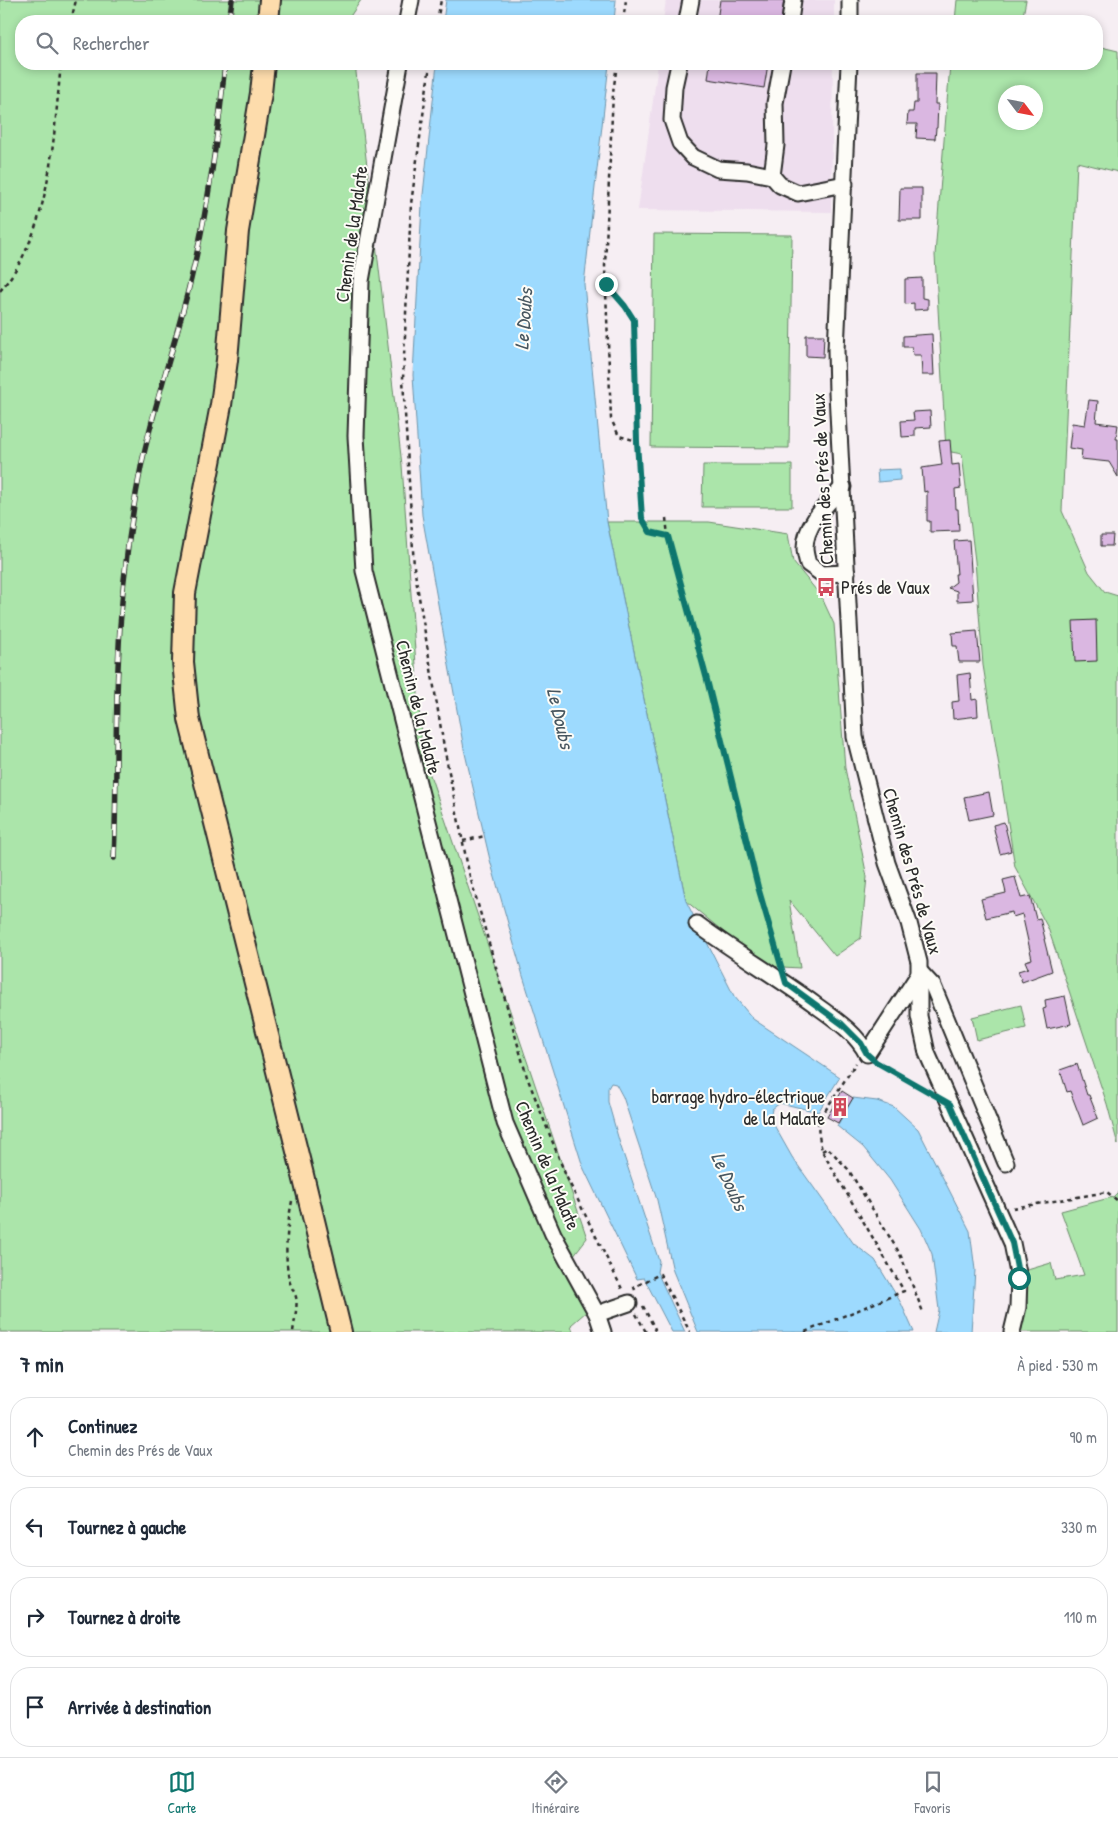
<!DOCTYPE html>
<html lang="fr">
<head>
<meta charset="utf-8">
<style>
	body { margin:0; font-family:"Patrick Hand",sans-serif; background:#f6f6f7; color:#1f2937 }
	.compass { position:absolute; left:998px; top:85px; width:45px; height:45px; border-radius:50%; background:#fff; box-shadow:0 2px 8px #0003; rotate:122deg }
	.stop { position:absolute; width:15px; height:15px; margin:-11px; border:4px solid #0f766e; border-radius:50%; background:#fff }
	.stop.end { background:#0f766e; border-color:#fff; box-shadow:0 1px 5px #0008 }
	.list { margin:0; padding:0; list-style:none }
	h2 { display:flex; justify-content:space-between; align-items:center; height:65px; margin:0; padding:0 20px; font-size:21px }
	h2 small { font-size:16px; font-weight:400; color:#747a83 }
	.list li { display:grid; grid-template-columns:32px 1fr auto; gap:15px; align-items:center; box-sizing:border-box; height:80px; margin:0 10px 10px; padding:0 10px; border:1px solid #e0e1e3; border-radius:20px }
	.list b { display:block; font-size:19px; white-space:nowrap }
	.list p { margin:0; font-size:16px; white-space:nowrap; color:#747a83 }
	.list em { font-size:16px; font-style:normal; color:#747a83 }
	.icon { flex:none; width:28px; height:28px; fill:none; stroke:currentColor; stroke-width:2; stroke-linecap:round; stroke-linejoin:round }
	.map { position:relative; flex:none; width:1118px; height:1332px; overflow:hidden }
	.search { position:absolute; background:#fff; box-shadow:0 2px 8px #0003; left:15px; right:15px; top:15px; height:55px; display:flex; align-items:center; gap:12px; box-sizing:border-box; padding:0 18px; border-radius:20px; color:#747a83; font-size:19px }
	.sheet { height:425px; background:#fff }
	nav { display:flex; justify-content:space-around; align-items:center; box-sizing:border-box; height:70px; border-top:1px solid #e0e1e3; background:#fff; font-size:14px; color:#747a83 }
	nav a { display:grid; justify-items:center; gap:2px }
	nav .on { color:#0f766e }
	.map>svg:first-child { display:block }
	.built { fill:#eedeee }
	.green { fill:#abe5aa; stroke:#6b886a; fill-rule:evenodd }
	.water { fill:#9ddafe; stroke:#6f94aa }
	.building { fill:#dab7e1; stroke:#2b2b2b }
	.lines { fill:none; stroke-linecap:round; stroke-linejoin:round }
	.minor-casing { stroke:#2b2b2b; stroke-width:19 }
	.major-casing { stroke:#2b2b2b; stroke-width:24 }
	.path { stroke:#2b2b2b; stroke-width:2.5; stroke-dasharray:4 4; stroke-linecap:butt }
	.minor { stroke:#fdfcf7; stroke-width:15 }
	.major { stroke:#fddcac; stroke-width:20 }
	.rail-casing { stroke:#2b2b2b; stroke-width:5.5 }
	.rail { stroke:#fdfcf7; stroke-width:4; stroke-dasharray:11; stroke-linecap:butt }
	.route { stroke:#0f766e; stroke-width:6 }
	.labels { text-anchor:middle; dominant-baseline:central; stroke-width:4; stroke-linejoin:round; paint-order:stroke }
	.street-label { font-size:19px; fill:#2b2b2b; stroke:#fdfcf7 }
	.poi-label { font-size:19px; fill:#2b2b2b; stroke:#fdfcf7; text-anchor:start }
	.water-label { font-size:20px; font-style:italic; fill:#485760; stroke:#fdfcf7 }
</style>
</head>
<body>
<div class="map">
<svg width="1118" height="1332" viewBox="0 0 1118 1332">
	<rect width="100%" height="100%" fill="#f6eef3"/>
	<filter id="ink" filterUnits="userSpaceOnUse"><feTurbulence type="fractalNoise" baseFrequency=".02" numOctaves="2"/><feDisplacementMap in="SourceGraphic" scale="10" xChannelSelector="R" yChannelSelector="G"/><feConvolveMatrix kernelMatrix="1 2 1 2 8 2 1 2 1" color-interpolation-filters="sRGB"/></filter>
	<g filter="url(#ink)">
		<!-- built -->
		<g class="built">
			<polygon points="666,0 834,0 834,21 663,21"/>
			<polygon points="658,64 833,64 831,212 638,210"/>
		</g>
		<!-- green -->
		<g class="green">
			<polygon points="0,0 361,0 349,18 350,21 21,21 21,64 355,64 402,465 422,751 587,1238 563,1269 586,1312 571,1325 573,1332 0,1332"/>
			<polygon points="957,0 1026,0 1022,21 955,21"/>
			<path d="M 1097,46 L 1118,51 L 1118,172 L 1077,162 L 1062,511 L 1089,572 L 1105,592 L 1118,596 L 1118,1145 L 1107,1104 L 1048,928 L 1015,867 L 983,665 L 975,561 L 962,454 L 946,451 L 935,255 L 950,64 L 1097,64 ZM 1006,92 L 1036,92 L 1036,122 L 1006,122 Z"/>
			<polygon points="654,234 792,235 789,448 651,447"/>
			<polygon points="703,465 792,465 792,507 702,507"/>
			<polygon points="607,522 709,522 788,534 793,562 821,596 834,624 845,768 867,877 861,938 835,956 789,900 800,968 765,966 686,901"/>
			<polygon points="1021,1005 1026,1028 977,1040 972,1017"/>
			<polygon points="1118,1192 1118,1332 1021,1332 1027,1304 1024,1271 1051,1263 1055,1280 1084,1275 1061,1211 1113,1197"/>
		</g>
		<!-- water -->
		<g class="water">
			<polygon points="446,0 616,0 614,21 443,21"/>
			<polygon points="437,64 609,64 584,284 607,522 686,901 734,996 753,1019 840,1077 818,1112 780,1103 772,1109 770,1118 792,1157 854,1244 875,1260 901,1303 914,1332 698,1332 673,1271 657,1200 623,1097 616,1084 611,1083 608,1088 608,1102 620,1144 659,1261 657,1272 685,1332 672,1332 644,1278 637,1279 583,1167 523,976 490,860 464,749 422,515 413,375 422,204"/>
			<polygon points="900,469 900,480 878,482 877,470"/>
			<polygon points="853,1098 877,1101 894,1107 918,1129 970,1231 975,1270 971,1332 934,1332 939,1310 932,1254 921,1229 890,1180 863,1147 837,1126"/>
		</g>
		<!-- building -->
		<g class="building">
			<polygon points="720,0 784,0 781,21 717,21"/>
			<polygon points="710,64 768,64 764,88 708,79"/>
			<polygon points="917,73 936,73 935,104 938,104 937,128 936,128 935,139 916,138 917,124 907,124 908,112 913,112 914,103 917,103"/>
			<polygon points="900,188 922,188 922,220 899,220"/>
			<polygon points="922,278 922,298 928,299 928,309 914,310 914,303 905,304 905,279"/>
			<polygon points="932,334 934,375 922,375 921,355 913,355 912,347 903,347 903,336"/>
			<polygon points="806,335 824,335 823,357 806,356"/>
			<polygon points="1089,400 1098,401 1096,422 1118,425 1116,439 1118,439 1118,477 1109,462 1081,459 1082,450 1069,448 1072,423 1085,425"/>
			<polygon points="930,411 931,427 915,428 915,436 902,437 901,421 914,420 913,412"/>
			<polygon points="950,440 952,465 959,464 961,488 955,489 956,509 958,509 959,531 930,532 930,521 927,521 927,491 924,492 922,468 942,465 939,441"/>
			<polygon points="1101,535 1113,535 1112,546 1101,546"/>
			<polygon points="969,540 973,600 957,601 957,591 948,588 956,582 955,574 957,574 954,541"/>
			<polygon points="1096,620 1097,661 1075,662 1073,621"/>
			<polygon points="977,631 980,662 959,662 957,646 953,646 952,633"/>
			<polygon points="970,673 972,700 977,699 978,716 953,719 952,702 959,701 957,675"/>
			<polygon points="989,792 993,815 969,820 964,797"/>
			<polygon points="1004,822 1011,851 1000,854 993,825"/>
			<polygon points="1015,877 1021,898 1030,896 1036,919 1040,918 1045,939 1044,939 1052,971 1022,982 1018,971 1028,968 1025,961 1032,959 1022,914 1013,917 1012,912 986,918 981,899 1006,893 1003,880"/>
			<polygon points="1065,996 1071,1024 1047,1029 1043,1009 1046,1008 1045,1000"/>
			<polygon points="1077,1064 1087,1095 1089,1095 1098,1118 1083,1125 1070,1091 1067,1092 1060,1070"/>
			<polygon points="842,1091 853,1098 838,1123 827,1117"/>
		</g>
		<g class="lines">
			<!-- minor casing -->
			<g class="minor-casing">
				<g id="minor">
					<polyline points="850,0 850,21"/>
					<polyline points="407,21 411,0"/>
					<polyline points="687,21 691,0"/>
					<polyline points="790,21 793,0"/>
					<polyline points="400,64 361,281 356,436 364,571 505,1123 553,1234 597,1314 603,1332"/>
					<polyline points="679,64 674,87 672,120 680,143 693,157 718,169 747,171 772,176"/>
					<polyline points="782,64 775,103 776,145 772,176 780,185 798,193 845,184"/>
					<polyline points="849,64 836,350 837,393 855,737 887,863 909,923 919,962 919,1016 927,1053 1012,1243 1019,1278 1018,1307 1012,1332"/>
					<path d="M 843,487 C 827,504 805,524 805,548 C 805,554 807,559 808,564 L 822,574 L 847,573"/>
					<path d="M 697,924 C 736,953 778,977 817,1006 C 836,1020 856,1033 867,1054 L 919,974"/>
					<polyline points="920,972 933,986 1006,1163"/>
					<polyline points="597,1314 629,1303"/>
				</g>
			</g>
			<!-- major casing -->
			<g class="major-casing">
				<g id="major">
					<polyline points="268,21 270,0"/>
					<polyline points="264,64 261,93 238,231 227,360 221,405 185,593 183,662 189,719 302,1171 341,1332"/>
				</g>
			</g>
			<!-- path -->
			<g class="path">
				<polyline points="71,21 76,0"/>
				<polyline points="437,21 441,0"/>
				<polyline points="623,21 626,0"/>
				<polyline points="430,64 411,204 403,379 414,567 444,747 469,873 527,1077 566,1176 623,1291"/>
				<polyline points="617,64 613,93 605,266 611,419 619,436 637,441 642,518 650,532 668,536 707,680 758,887 780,962"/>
				<polyline points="607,285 625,306 634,320 637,441"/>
				<path d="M 0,291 C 52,230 53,139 61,64"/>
				<polyline points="666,518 668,536"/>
				<polyline points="463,841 485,836"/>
				<polyline points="877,1062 929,1092"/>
				<polyline points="822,1151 828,1148 848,1169 900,1254 923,1312"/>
				<path d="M 292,1201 C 287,1226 284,1253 289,1279 C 290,1285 294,1291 296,1297 C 298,1305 294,1323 293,1332"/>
				<polyline points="1013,1208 1107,1192 1118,1201"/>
				<polyline points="635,1290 634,1287 660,1274 690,1332"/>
				<polyline points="643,1306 655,1329 651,1332"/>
				<polyline points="636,1314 646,1332"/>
				<path d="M 805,1332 L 904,1291 L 822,1151 C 820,1140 817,1131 819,1120 L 856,1063"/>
			</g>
			<!-- minor -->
			<use href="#minor" class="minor"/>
			<!-- major -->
			<use href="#major" class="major"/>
			<!-- rail casing -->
			<g class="rail-casing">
				<g id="rail">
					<polyline points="229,21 232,0"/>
					<path d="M 114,858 C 117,794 115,731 118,668 C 120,601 128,533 141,467 C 154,404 176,342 191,279 C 208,209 218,136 225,64"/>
				</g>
			</g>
			<!-- rail -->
			<use href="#rail" class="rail"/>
		</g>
	</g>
	<g class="lines" filter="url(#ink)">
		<!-- route -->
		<polyline class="route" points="606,284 625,306 634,320 637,442 642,518 650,532 668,536 707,680 758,887 786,983 842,1024 861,1043 867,1054 876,1062 950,1104 1012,1243 1019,1278"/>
	</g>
	<!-- icons -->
	<defs>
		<g id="bus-bare" transform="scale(1.5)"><path d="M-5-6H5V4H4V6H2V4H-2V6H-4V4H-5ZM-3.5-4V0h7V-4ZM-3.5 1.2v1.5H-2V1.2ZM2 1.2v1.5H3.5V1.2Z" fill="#d1495b" stroke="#fdfcf7" stroke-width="2.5" paint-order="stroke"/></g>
		<g id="building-bare" transform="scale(1.5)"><path d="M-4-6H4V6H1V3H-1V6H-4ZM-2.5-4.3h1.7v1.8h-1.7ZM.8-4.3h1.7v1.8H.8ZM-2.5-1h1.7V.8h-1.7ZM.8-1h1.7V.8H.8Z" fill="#d1495b" stroke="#fdfcf7" stroke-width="2.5" paint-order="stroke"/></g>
	</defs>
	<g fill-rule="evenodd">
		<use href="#bus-bare" x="826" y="587"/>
		<use href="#building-bare" x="840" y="1107"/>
	</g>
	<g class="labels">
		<!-- street labels -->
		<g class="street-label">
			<text transform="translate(351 234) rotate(-82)">Chemin de la Malate</text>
			<text transform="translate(822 479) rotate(-93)">Chemin des Prés de Vaux</text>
			<text transform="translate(419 707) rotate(76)">Chemin de la Malate</text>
			<text transform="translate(913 871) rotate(74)">Chemin des Prés de Vaux</text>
			<text transform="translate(548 1165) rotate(67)">Chemin de la Malate</text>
		</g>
		<!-- poi labels -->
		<g class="poi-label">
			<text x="841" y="587">Prés de Vaux</text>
			<text x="825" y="1096" text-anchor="end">barrage hydro-électrique<tspan x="825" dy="22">de la Malate</tspan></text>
		</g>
		<!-- water labels -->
		<g class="water-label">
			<text transform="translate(523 319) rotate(-86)">Le Doubs</text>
			<text transform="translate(561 718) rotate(77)">Le Doubs</text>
			<text transform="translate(730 1181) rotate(66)">Le Doubs</text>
		</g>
	</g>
</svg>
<svg class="compass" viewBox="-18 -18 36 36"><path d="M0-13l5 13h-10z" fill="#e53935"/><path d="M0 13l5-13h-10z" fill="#747a83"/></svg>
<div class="stop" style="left:1019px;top:1278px"></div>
<div class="stop end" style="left:606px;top:284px"></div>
<div class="search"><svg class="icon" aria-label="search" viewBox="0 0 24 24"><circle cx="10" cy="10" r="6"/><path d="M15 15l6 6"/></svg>Rechercher</div>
</div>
<section class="sheet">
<h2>7 min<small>À pied · 530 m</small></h2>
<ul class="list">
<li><svg class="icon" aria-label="ahead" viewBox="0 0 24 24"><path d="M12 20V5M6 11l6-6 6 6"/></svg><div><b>Continuez</b><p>Chemin des Prés de Vaux</p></div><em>90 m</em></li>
<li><svg class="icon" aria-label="left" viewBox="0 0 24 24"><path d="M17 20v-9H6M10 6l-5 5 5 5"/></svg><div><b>Tournez à gauche</b></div><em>330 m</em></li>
<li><svg class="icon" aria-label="right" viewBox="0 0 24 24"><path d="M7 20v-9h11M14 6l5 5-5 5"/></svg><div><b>Tournez à droite</b></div><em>110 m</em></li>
<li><svg class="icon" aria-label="arrive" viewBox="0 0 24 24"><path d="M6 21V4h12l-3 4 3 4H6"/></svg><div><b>Arrivée à destination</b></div></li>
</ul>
</section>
<nav>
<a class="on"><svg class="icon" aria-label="map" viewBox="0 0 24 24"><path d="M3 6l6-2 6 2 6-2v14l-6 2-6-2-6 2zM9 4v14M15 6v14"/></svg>Carte</a>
<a><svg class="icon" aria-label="directions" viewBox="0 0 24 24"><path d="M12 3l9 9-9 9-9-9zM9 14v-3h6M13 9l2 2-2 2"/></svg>Itinéraire</a>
<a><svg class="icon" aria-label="saved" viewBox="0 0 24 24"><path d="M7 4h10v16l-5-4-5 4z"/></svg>Favoris</a>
</nav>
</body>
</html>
